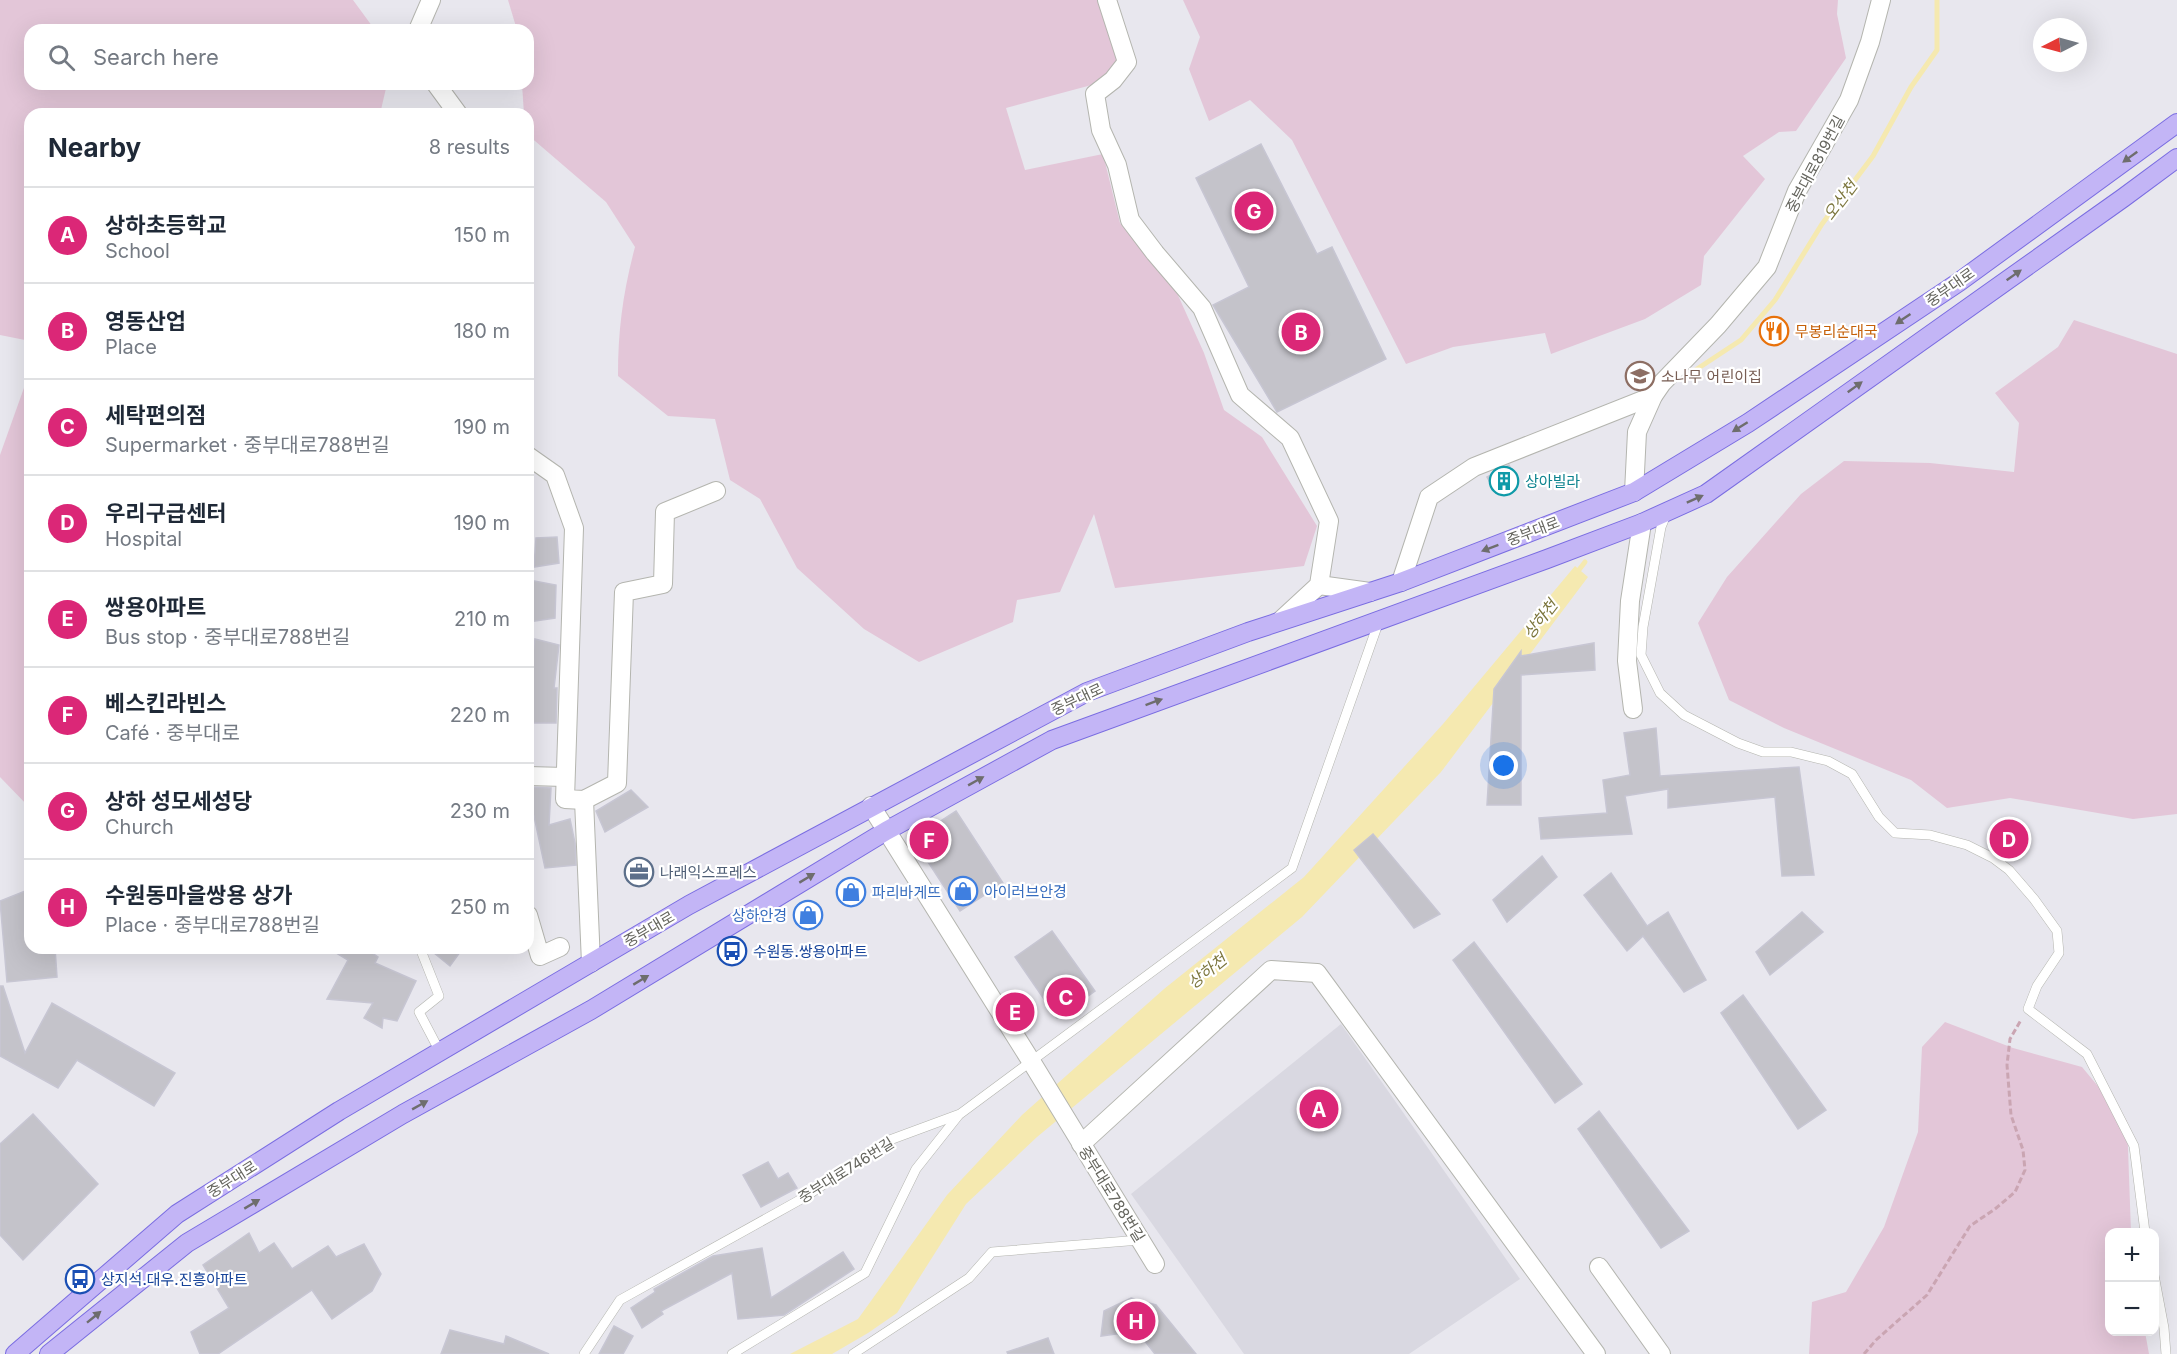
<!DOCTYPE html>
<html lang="en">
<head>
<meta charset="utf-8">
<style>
	body { margin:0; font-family:Inter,"Noto Sans KR",sans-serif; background:#f6f6f7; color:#1f2937 }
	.controls { position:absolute; right:18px; bottom:18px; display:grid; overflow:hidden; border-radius:12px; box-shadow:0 6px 24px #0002 }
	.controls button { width:54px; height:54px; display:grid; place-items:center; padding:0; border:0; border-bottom:2px solid #e0e1e3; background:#fff; color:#1f2937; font:30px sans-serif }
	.compass { position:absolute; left:2033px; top:18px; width:54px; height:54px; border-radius:50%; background:#fff; box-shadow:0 6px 24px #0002; rotate:264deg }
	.you { position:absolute; left:1504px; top:766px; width:21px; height:21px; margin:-15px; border:4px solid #fff; border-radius:50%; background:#1a73e8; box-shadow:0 0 0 9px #1a73e833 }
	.badge { display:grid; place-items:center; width:39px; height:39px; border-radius:50%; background:#db2777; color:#fff; font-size:20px; font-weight:700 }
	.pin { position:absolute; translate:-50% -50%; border:3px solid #fff; box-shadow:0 2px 6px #0006 }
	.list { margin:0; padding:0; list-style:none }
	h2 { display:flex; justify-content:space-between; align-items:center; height:78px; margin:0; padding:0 24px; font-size:26px }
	h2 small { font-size:20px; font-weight:400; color:#747a83 }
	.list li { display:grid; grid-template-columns:39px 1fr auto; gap:18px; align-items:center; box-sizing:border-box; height:96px; padding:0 24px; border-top:2px solid #e0e1e3 }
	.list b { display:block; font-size:22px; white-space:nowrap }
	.list p { margin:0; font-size:20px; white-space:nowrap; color:#747a83 }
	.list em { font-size:20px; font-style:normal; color:#747a83 }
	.icon { flex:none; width:33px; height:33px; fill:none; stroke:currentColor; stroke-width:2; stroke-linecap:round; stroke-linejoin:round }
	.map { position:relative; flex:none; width:2177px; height:1354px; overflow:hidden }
	.search { position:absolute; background:#fff; box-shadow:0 6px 24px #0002; left:24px; top:24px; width:510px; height:66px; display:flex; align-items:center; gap:15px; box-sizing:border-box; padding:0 21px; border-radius:18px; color:#747a83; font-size:22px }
	.panel { position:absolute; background:#fff; box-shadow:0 6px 24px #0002; left:24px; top:108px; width:510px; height:846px; border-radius:18px }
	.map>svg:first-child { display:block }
	.education { fill:#d9d8e1 }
	.green { fill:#e3c6d8 }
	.water { fill:#f5e9b0 }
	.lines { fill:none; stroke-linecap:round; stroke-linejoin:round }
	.stream { stroke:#f5e9b0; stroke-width:5 }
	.building { fill:#c4c3ca; stroke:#c7c6d3; stroke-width:1.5 }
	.service-casing { stroke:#b4b5af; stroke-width:10 }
	.minor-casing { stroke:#b4b5af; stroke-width:20 }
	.primary-casing { stroke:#7a6de1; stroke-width:20 }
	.path { stroke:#caa5b2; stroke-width:3; stroke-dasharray:6 3; stroke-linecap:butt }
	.service { stroke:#fff; stroke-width:9 }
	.minor { stroke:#fff; stroke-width:18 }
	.primary { stroke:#c3b5f6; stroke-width:18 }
	.oneway { fill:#6e6d6d }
	.labels { text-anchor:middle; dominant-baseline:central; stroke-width:4.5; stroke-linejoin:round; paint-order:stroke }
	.street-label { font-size:15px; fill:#65655e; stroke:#fff }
	.food-label { font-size:15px; fill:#c56008; stroke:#fff; text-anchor:start }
	.education-label { font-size:15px; fill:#785e54; stroke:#fff; text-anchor:start }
	.culture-label { font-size:15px; fill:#0d838f; stroke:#fff; text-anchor:start }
	.service-label { font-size:15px; fill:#4e5e75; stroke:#fff; text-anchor:start }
	.shop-label { font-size:15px; fill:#366cbe; stroke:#fff; text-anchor:start }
	.transit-label { font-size:15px; fill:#164399; stroke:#fff; text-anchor:start }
	.water-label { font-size:16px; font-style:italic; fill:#7c763d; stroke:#fff }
</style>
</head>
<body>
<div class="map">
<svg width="2177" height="1354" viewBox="0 0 2177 1354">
	<rect width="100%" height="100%" fill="#e8e7ee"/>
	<!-- education -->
	<polygon class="education" points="1341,1024 1520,1279 1409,1354 1244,1354 1131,1194"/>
	<!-- green -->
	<g class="green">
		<polygon points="0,0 353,0 375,30 30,30 30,84 387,84 380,114 30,114 30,341 0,335"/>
		<path d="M 508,0 L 1105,0 L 1125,68 L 1099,83 L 1006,108 L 1025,170 L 1103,154 L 1120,223 L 1177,293 L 1204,353 L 1224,410 L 1262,437 L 1317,526 L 1304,566 L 1115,588 L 1094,514 L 1060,592 L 1017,600 L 1013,622 L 919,662 L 864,629 L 797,568 L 760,499 L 730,480 L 715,419 L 668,416 L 618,376 C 618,330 623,292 635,247 L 606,202 L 528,135 L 528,114 L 524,114 L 522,84 L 528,84 L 528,30 L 517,30 Z"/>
		<polygon points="1183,0 1838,0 1837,14 1846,58 1796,131 1779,132 1743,156 1765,179 1704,256 1701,285 1645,319 1551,354 1545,333 1453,347 1406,364 1292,140 1250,100 1209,121 1189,69 1200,37"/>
		<polygon points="2074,320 2177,354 2177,814 2133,819 2010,798 1947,808 1911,780 1784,728 1729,700 1698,623 1727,577 1801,494 1844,461 1930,463 2014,472 2019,423 1995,393 2058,347"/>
		<polygon points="30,371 30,808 0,777 0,455"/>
		<polygon points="1945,1022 2013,1048 2082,1067 2127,1121 2131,1232 2110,1232 2110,1332 2145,1332 2149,1354 1809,1354 1812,1302 1846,1292 1884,1227 1918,1132 1922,1047"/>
	</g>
	<!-- water -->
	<polygon class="water" points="1575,566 1588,577 1441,772 1302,917 1037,1137 966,1204 897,1313 868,1333 832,1354 790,1354 858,1319 947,1195 1022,1115 1164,989 1304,877 1443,724"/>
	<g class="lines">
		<!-- stream -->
		<g class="stream">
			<polyline points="1694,371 1741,340 1775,300 1822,224 1873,156 1911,87 1937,50 1937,0"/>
			<polyline points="1575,575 1585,562"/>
		</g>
	</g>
	<!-- building -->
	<g class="building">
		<polygon points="1261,144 1317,254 1332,247 1386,359 1277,412 1213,305 1249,287 1196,178"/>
		<polygon points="1509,465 1518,481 1496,493 1487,477"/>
		<polygon points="557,537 559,563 534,567 536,538"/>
		<polygon points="529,580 556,585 555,618 529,622"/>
		<polygon points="535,639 559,645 554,688 557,688 556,723 528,723 528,686"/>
		<polygon points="1594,643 1595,670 1521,675 1521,805 1487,805 1494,689 1521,651 1521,656"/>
		<polygon points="1656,728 1660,776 1799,767 1814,875 1782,876 1775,797 1668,808 1668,789 1625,796 1632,834 1541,839 1539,818 1607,813 1603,780 1630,775 1624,733"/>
		<polygon points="528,787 551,788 549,825 570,819 575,843 576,865 545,868 534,816 528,815"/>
		<polygon points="631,790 648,807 605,832 596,811"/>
		<polygon points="956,811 1003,883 960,911 913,839"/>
		<polygon points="1373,834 1440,914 1414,928 1354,850"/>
		<polygon points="1542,856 1557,877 1507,922 1493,900"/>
		<polygon points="1611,873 1647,926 1668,912 1706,980 1684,992 1643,936 1627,951 1584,895"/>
		<polygon points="30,889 30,948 55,948 57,977 7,982 0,901"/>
		<polygon points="1802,912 1823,932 1770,975 1756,952"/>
		<polygon points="1052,931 1095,991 1057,1018 1015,957"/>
		<polygon points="1474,942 1582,1084 1555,1103 1453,960"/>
		<polygon points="328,948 365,948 378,957 375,963 416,981 397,1021 383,1018 382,1028 364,1018 373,1003 327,999 348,960"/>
		<polygon points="428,948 463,948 450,966"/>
		<polygon points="0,986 3,986 25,1053 52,1003 175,1073 154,1106 77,1060 58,1088 0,1056"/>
		<polygon points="1743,995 1826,1110 1798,1129 1721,1013"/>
		<polygon points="1599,1111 1689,1231 1661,1248 1578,1129"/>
		<polygon points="33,1114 98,1184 23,1260 0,1235 0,1144"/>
		<polygon points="768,1162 778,1179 788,1173 797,1188 761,1207 743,1175"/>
		<polygon points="249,1233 259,1253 274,1243 292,1269 328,1246 336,1257 364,1244 381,1274 372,1291 332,1319 312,1290 218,1354 200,1354 191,1332 229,1308 203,1265"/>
		<polygon points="762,1248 771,1298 843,1252 854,1269 784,1315 738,1319 732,1273 661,1311 663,1314 642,1328 631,1308 655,1292 654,1289 713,1256"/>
		<polygon points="1131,1298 1156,1305 1196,1354 1155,1354 1137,1331 1101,1336 1104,1311"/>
		<polygon points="614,1326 633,1336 623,1354 599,1354"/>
		<polygon points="450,1330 504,1344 506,1336 549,1354 441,1354"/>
		<polygon points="1048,1338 1054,1354 1008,1354 1007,1352"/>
	</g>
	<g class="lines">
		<!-- service casing -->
		<g class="service-casing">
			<g id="service">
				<polyline points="1666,515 1661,527 1643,627 1641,655 1660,693 1684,715 1738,743 1763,752 1791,752 1828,761 1852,774 1879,817 1895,833 1930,835 1967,845 1993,858 2009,870 2034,899 2057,931 2059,953 2037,986 2028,1009 2087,1054 2134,1146 2145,1232"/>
				<polyline points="420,948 439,996 419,1012 440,1052"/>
				<polyline points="2154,1275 2164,1328 2166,1354"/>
				<polyline points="584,1354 620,1300 805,1197 887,1141 960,1114 1292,868 1379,621"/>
				<polyline points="732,1354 865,1273 916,1169 958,1116"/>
				<polyline points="853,1354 969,1278 992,1252 1140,1240"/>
			</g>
		</g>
		<!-- minor casing -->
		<g class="minor-casing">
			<g id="minor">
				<polyline points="1107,0 1127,62 1113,80 1095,94 1101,130 1117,165 1130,220 1155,253 1202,308 1240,395 1290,438 1329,521 1319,585 1280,621"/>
				<polyline points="418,30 431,0"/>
				<polyline points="436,84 458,114"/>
				<polyline points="528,456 555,475 574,528 565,799 584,800 617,783 624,592 663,584 665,512 716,491"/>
				<polyline points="1634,492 1637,432 1653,396 1662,383 1718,325 1767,267 1797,191 1849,100 1870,42 1881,0"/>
				<polyline points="1401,582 1429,497 1474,467 1653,396"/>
				<polyline points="1319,585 1370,592"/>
				<polyline points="1633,709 1627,661 1630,601 1642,523"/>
				<polyline points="528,776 565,777"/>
				<polyline points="584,800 591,963"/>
				<polyline points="871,806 1031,1061 1155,1264"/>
				<polyline points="528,915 540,956 560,947"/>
				<polyline points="1081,1144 1271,970 1317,973 1596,1354"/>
				<polyline points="1599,1267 1661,1354"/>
			</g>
		</g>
		<!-- primary casing -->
		<g class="primary-casing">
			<g id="primary">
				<polyline points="15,1354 177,1214 339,1111 689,905 1087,692 1248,632 1401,582 1634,492 1748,423 1959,282 2177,123"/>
				<polyline points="49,1354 187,1243 403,1114 591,1010 886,831 1052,740 1547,559 1642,523 1706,494 2123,198 2177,158"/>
			</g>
		</g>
		<!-- path -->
		<polyline class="path" points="1864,1354 1876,1340 1927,1295 1970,1226 1995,1209 2015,1192 2025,1170 2023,1150 2011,1115 2007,1065 2010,1039 2021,1020"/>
		<!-- service -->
		<use href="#service" class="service"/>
		<!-- minor -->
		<use href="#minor" class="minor"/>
		<!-- primary -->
		<use href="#primary" class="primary"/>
	</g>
	<!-- one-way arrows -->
	<defs><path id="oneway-solid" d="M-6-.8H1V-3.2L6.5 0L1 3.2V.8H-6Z" transform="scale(1.5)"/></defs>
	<g class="oneway">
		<use href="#oneway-solid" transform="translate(2130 157) rotate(144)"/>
		<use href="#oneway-solid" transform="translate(2014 275) rotate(-35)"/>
		<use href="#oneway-solid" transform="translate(1903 319) rotate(146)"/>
		<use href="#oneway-solid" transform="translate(1855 387) rotate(-36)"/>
		<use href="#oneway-solid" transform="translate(1740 427) rotate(148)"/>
		<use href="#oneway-solid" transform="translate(1695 499) rotate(-24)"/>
		<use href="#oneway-solid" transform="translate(1490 548) rotate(159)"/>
		<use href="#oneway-solid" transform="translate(1154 702) rotate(-20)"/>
		<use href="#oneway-solid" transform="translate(976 781) rotate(-29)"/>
		<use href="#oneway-solid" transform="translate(807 878) rotate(-31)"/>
		<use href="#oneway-solid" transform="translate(641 980) rotate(-31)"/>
		<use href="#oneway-solid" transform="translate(420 1105) rotate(-29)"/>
		<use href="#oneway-solid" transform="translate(252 1204) rotate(-31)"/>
		<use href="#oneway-solid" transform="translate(94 1317) rotate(-39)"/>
	</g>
	<!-- icons -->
	<defs>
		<g id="restaurant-ring" transform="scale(1.5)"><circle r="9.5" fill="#fff" stroke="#e8710a" stroke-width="1.5"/><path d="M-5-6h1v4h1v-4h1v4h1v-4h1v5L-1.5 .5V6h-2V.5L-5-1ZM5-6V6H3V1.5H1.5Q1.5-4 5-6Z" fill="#e8710a"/></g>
		<g id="school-ring" transform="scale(1.5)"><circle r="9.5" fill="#fff" stroke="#8d6e63" stroke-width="1.5"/><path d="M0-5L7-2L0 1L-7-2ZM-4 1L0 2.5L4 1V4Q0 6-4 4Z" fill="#8d6e63"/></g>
		<g id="building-ring" transform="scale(1.5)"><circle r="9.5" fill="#fff" stroke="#0f9aa8" stroke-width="1.5"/><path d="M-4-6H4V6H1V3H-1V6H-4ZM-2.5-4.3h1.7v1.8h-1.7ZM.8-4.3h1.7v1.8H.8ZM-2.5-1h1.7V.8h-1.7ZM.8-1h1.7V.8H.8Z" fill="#0f9aa8"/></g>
		<g id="office-ring" transform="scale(1.5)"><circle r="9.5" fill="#fff" stroke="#5c6f8a" stroke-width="1.5"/><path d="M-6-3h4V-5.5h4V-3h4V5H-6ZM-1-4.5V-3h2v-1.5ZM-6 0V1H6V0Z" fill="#5c6f8a"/></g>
		<g id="shop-ring" transform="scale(1.5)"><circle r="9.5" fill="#fff" stroke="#3f7fe0" stroke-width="1.5"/><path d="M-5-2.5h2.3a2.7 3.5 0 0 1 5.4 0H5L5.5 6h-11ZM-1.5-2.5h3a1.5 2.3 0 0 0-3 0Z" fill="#3f7fe0"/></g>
		<g id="bus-ring" transform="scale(1.5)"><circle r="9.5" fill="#fff" stroke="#1a4fb4" stroke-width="1.5"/><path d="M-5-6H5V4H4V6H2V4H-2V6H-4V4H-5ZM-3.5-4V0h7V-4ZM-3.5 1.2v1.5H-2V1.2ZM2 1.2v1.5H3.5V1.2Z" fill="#1a4fb4"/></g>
	</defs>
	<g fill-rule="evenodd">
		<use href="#restaurant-ring" x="1774" y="331"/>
		<use href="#school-ring" x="1640" y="376"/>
		<use href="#building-ring" x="1504" y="481"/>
		<use href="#office-ring" x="639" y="872"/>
		<use href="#shop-ring" x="963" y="891"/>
		<use href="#shop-ring" x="851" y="892"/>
		<use href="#shop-ring" x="808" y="915"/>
		<use href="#bus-ring" x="732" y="951"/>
		<use href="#bus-ring" x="80" y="1279"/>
	</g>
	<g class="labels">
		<!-- street labels -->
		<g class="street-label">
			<text transform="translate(1815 164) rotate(-62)">중부대로819번길</text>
			<text transform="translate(1950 287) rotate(-35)">중부대로</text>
			<text transform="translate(1533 531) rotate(-21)">중부대로</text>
			<text transform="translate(1077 699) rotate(-25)">중부대로</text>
			<text transform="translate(649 929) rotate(-30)">중부대로</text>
			<text transform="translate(846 1170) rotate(-32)">중부대로746번길</text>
			<text transform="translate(232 1179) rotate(-32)">중부대로</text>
			<text transform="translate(1112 1194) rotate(58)">중부대로788번길</text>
		</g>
		<!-- food labels -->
		<g class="food-label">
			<text x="1795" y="331">무봉리순대국</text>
		</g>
		<!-- education labels -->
		<g class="education-label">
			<text x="1661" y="376">소나무 어린이집</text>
		</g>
		<!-- culture labels -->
		<g class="culture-label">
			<text x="1525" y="481">상아빌라</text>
		</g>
		<!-- service labels -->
		<g class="service-label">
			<text x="660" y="872">나래익스프레스</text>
		</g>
		<!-- shop labels -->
		<g class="shop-label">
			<text x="984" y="891">아이러브안경</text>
			<text x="872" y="892">파리바게뜨</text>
			<text x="787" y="915" text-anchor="end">상하안경</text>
		</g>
		<!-- transit labels -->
		<g class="transit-label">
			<text x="753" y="951">수원동.쌍용아파트</text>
			<text x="101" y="1279">상지석.대우.진흥아파트</text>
		</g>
		<!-- water labels -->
		<g class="water-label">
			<text transform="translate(1840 200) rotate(-53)">오산천</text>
			<text transform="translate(1540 619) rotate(-52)">상하천</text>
			<text transform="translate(1207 971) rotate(-39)">상하천</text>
		</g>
	</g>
</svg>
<div class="controls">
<button>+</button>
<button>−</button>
</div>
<svg class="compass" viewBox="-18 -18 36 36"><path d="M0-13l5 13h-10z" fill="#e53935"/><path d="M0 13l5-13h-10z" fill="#747a83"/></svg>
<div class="you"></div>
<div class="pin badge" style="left:1319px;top:1109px">A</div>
<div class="pin badge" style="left:1301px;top:332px">B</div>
<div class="pin badge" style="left:1066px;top:997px">C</div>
<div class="pin badge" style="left:2009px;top:839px">D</div>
<div class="pin badge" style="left:1015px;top:1012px">E</div>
<div class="pin badge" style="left:929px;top:840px">F</div>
<div class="pin badge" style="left:1254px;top:211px">G</div>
<div class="pin badge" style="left:1136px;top:1321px">H</div>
<div class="search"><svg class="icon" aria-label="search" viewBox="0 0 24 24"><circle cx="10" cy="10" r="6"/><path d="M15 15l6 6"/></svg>Search here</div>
<section class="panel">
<h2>Nearby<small>8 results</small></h2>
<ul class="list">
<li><span class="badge">A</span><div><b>상하초등학교</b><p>School</p></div><em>150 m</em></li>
<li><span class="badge">B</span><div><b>영동산업</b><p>Place</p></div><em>180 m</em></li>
<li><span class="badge">C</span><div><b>세탁편의점</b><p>Supermarket · 중부대로788번길</p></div><em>190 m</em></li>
<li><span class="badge">D</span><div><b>우리구급센터</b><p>Hospital</p></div><em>190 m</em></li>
<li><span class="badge">E</span><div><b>쌍용아파트</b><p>Bus stop · 중부대로788번길</p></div><em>210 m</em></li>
<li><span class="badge">F</span><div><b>베스킨라빈스</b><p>Café · 중부대로</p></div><em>220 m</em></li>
<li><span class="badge">G</span><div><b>상하 성모세성당</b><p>Church</p></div><em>230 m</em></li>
<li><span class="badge">H</span><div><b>수원동마을쌍용 상가</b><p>Place · 중부대로788번길</p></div><em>250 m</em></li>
</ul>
</section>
</div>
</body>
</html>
